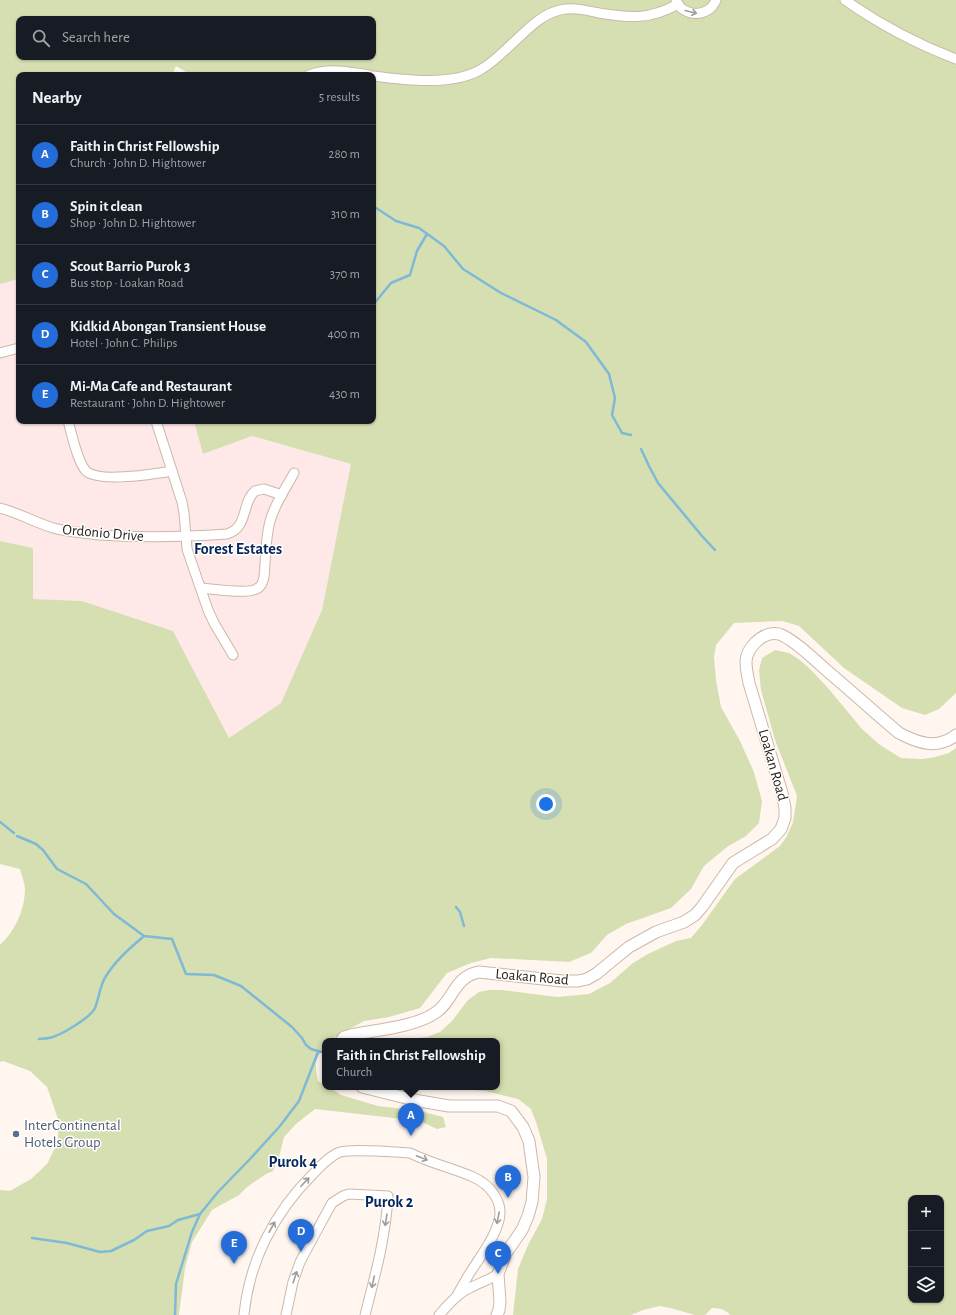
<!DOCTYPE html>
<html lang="en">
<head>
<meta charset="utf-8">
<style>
	body { margin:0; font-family:"Alegreya Sans",sans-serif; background:#20242c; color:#f1f3f6 }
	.controls { position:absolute; right:12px; bottom:12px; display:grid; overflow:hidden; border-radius:8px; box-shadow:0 1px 3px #0004 }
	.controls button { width:36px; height:36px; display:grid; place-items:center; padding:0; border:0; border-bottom:1px solid #363941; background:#171b24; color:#f1f3f6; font:20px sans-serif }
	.you { position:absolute; left:546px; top:804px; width:14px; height:14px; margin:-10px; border:3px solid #fff; border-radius:50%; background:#1a73e8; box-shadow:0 0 0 6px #1a73e833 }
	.badge { display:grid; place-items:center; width:26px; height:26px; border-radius:50%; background:#246cd8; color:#fff; font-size:13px; font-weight:700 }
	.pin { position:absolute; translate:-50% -33px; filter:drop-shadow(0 1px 2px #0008) }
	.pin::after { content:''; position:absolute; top:21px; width:14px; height:12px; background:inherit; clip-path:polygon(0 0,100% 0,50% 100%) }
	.popup { position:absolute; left:322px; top:1038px; width:178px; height:52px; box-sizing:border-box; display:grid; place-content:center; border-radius:8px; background:#171b24; filter:drop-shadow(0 1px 3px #0005); font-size:13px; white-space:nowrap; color:#9ea1a6 }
	.popup b { font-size:15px; color:#f1f3f6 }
	.popup::after { content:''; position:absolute; left:50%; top:100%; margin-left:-8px; border:8px solid transparent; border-top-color:#171b24 }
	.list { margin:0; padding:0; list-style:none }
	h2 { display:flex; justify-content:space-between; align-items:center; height:52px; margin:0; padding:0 16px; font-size:17px }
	h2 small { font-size:13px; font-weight:400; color:#9ea1a6 }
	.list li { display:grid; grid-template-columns:26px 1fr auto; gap:12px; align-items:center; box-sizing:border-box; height:60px; padding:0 16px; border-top:1px solid #363941 }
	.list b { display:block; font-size:15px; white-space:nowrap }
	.list p { margin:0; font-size:13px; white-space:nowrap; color:#9ea1a6 }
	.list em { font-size:13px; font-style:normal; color:#9ea1a6 }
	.icon { flex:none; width:22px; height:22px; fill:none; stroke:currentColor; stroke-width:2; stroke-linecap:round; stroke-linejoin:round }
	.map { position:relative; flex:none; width:956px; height:1315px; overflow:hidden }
	.search { position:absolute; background:#171b24; box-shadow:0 1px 3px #0004; left:16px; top:16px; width:360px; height:44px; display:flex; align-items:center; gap:10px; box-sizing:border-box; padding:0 14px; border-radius:8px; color:#9ea1a6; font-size:15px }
	.panel { position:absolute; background:#171b24; box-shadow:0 1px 3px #0004; left:16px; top:72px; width:360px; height:352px; border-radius:8px }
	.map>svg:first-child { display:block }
	.commercial { fill:#fee8e8 }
	.green { fill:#d6dfb2; fill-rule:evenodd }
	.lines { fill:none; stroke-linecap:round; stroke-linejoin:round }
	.stream { stroke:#7eb9d5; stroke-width:2.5 }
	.minor-casing { stroke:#ccb8a8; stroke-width:11 }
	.major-casing { stroke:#ccb8a8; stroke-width:13 }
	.minor { stroke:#fff; stroke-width:9 }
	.major { stroke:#fff; stroke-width:11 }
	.oneway { stroke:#9f9c99 }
	.service-dot { fill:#5c6f8a; stroke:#fff; stroke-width:1.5 }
	.labels { text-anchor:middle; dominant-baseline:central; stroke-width:3; stroke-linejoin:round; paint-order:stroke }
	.street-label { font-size:15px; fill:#2a221c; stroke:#fff }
	.service-label { font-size:15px; fill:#4e5e75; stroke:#fff; text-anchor:start }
	.neighbourhood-label { font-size:16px; font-weight:bold; fill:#06285c; stroke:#fff }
</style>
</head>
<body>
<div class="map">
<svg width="956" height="1315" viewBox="0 0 956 1315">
	<rect width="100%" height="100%" fill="#fff6ef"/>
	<!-- commercial -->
	<polygon class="commercial" points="19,279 19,421 194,421 204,454 252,436 351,464 322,610 281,703 229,738 173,631 82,601 33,599 33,548 0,541 0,284"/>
	<!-- green -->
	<g class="green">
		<path d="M 0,0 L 956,0 L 956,693 L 939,709 L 925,715 L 902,708 L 844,668 L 799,626 L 782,621 L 734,623 L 716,645 L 714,657 L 716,680 L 721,707 L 739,739 L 754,772 L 762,801 L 759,823 L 746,836 L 727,847 L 704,866 L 691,889 L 671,908 L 626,924 L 607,935 L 591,953 L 569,962 L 491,958 L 471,963 L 447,973 L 420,1008 L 389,1017 L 364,1021 L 335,1037 L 332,1041 L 325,1041 L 325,1047 C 314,1059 315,1066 318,1081 L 325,1085 L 325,1087 L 329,1087 L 341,1095 L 378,1106 L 420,1111 L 443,1117 L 446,1127 L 437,1129 L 420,1121 L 315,1109 L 296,1124 L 284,1137 L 279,1157 L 273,1171 L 266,1174 L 247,1187 L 239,1195 L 212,1210 L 192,1242 L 185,1268 L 179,1315 L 0,1315 L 0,1190 L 10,1191 L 31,1179 L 47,1164 L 58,1142 L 58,1119 L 47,1087 L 30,1071 L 3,1061 L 0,1062 L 0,945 C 15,931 24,911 25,891 C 25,884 22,876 20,869 L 0,864 L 0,541 L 33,548 L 33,599 L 82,601 L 173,631 L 229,738 L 281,703 L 322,610 L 351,464 L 252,436 L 203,454 L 194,421 L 373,421 L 373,75 L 191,75 L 176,66 L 172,75 L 19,75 L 19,279 L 0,284 ZM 19,19 L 373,19 L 373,57 L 19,57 Z"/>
		<path d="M 775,650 L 789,653 L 800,660 L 812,671 L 828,688 L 862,729 L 880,745 L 901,758 L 922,759 L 935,757 L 949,753 L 956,748 L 956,1315 L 730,1315 C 725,1309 719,1308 712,1308 L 705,1315 L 695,1315 L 670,1308 L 660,1306 L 643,1310 L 631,1315 L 513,1315 L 518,1269 L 528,1245 L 542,1219 L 547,1199 L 547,1159 L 537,1125 L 531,1109 L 518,1099 L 485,1091 L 435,1087 L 497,1087 L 497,1041 L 397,1041 L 427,1037 L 440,1032 L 452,1021 L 468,1000 L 479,992 L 489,990 L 502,990 L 557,997 L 589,994 L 610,983 L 633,963 L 648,954 L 676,941 L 691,938 L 702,925 L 735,879 L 780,846 L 787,836 L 793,822 L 797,796 L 775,740 L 761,690 L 759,670 L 762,658 ZM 911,1198 L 941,1198 L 941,1300 L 911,1300 Z"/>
	</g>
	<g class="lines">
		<!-- stream -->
		<g class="stream">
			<polyline points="373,206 396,221 419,228 444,246 463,269 501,293 556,320 586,342 609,374 615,398 612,415 622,433 631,435"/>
			<polyline points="373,305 391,283 410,275 417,251 427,234"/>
			<polyline points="641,449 649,466 658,483 702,536 715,550"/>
			<polyline points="0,822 14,833"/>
			<polyline points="17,836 36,844 43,850 57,869 86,884 114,914 144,936 172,939 186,974 214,975 241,986 292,1027 302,1038 306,1045 311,1049 325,1053"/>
			<polyline points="456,907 460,912 464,926"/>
			<path d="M 39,1039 C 42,1038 46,1039 49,1038 C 60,1036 90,1018 95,1008 C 99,998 100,985 106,976 C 116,960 130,948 144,936"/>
			<polyline points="32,1238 67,1243 100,1252 111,1251 134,1240 147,1231 169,1226 178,1220 200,1214"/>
			<polyline points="175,1315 176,1284 192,1232 200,1214 218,1192 251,1158 280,1126 299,1101 318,1052"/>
		</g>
		<!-- minor casing -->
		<g class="minor-casing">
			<g id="minor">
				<path d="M 676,0 C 683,18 709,18 716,0"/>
				<path d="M 845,0 C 879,24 917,44 956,59"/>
				<path d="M 309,75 C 329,67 348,72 369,75"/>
				<path d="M 373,76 C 404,80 452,86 480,70 C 493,63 504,51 515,41 C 528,29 542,14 560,10 C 573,7 585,10 599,13 C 629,18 650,20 678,4"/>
				<polyline points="0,353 19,348"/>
				<path d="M 68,421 C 72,434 77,461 86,471 C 99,483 154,474 172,471"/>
				<polyline points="156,421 182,502 184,513 187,549 190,558 208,610 214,623 233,655"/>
				<path d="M 0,508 C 20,513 37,524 57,529 C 71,532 85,533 99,535 C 142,538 184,537 227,534 C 249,527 241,503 255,491 L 264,489 L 282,495"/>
				<path d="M 201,588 C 212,589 250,595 258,588 C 262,586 263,581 264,577 C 266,558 265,536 271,518 C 276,502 286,488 294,473"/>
				<path d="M 244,1315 C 249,1262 274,1213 312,1175 C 320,1167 329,1156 340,1152 C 351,1149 397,1152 410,1153 C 430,1163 452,1168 473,1177 C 489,1184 504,1201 499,1220 C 494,1240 479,1258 468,1276 C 464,1283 460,1290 456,1297"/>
				<path d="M 286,1315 L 293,1282 L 300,1262 L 315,1234 L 332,1203 L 343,1196 L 349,1194 L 388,1196 C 386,1236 375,1276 365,1315"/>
				<path d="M 439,1315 C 448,1305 458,1293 470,1288 C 479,1283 489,1280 498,1274"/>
			</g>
		</g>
		<!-- major casing -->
		<g class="major-casing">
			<g id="major">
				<path d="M 341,1041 L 344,1037 L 351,1035 C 375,1030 415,1027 435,1013 C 454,1001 453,977 479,972 L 562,981 L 578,981 L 587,979 L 596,974 L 629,947 L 656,932 L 684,922 L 695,915 L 702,907 L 733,863 L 772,839 L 781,829 L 785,818 L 785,808 L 782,793 L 749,683 C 746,667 742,656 755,643 C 761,637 769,632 779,634 C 792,638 814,659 825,669 C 850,690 874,712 899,733 C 918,743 937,750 956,735"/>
				<polyline points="362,1087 414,1100 449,1106 498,1106 511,1111 523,1127 529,1141 534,1177 532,1202 528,1216 522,1230 506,1253 498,1274 500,1302 499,1310 497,1315"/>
			</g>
		</g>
		<!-- minor -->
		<use href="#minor" class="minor"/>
		<!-- major -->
		<use href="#major" class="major"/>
	</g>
	<!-- one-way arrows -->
	<defs><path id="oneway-shaft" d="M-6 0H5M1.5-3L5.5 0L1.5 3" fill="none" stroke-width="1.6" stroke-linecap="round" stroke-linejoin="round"/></defs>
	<g class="oneway">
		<use href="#oneway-shaft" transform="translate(691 12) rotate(14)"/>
		<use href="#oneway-shaft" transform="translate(422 1158) rotate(22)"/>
		<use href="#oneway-shaft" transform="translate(305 1182) rotate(-46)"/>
		<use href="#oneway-shaft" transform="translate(498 1218) rotate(101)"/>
		<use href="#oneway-shaft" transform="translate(386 1220) rotate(99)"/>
		<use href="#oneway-shaft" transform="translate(272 1227) rotate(-61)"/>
		<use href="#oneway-shaft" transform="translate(295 1277) rotate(-72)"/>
		<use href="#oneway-shaft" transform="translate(373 1282) rotate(103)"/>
	</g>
	<!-- markers -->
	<circle class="service-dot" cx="16" cy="1134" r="4"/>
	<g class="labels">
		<!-- street labels -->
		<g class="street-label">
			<text transform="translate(103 533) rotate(5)">Ordonio Drive</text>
			<text transform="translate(773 765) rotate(74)">Loakan Road</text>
			<text transform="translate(532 977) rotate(5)">Loakan Road</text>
		</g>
		<!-- service labels -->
		<g class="service-label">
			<text x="24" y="1125">InterContinental<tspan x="24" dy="17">Hotels Group</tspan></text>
		</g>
		<!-- neighbourhood labels -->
		<g class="neighbourhood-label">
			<text x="238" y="549">Forest Estates</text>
			<text x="293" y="1162">Purok 4</text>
			<text x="389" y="1202">Purok 2</text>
		</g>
	</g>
</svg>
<div class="controls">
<button>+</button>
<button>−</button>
<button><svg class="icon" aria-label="layers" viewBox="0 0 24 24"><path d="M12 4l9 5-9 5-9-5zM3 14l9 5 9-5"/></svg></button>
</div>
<div class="you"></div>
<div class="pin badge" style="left:411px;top:1136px">A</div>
<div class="popup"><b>Faith in Christ Fellowship</b>Church</div>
<div class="pin badge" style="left:508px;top:1198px">B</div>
<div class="pin badge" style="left:498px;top:1274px">C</div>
<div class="pin badge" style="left:301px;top:1252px">D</div>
<div class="pin badge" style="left:234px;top:1264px">E</div>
<div class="search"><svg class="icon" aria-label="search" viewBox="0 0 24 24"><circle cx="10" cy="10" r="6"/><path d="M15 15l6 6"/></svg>Search here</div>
<section class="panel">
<h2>Nearby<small>5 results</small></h2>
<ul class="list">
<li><span class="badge">A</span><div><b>Faith in Christ Fellowship</b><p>Church · John D. Hightower</p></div><em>280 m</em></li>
<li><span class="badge">B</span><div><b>Spin it clean</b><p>Shop · John D. Hightower</p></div><em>310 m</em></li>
<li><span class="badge">C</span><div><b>Scout Barrio Purok 3</b><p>Bus stop · Loakan Road</p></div><em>370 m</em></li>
<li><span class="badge">D</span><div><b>Kidkid Abongan Transient House</b><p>Hotel · John C. Philips</p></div><em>400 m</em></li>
<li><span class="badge">E</span><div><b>Mi-Ma Cafe and Restaurant</b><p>Restaurant · John D. Hightower</p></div><em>430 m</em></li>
</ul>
</section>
</div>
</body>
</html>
